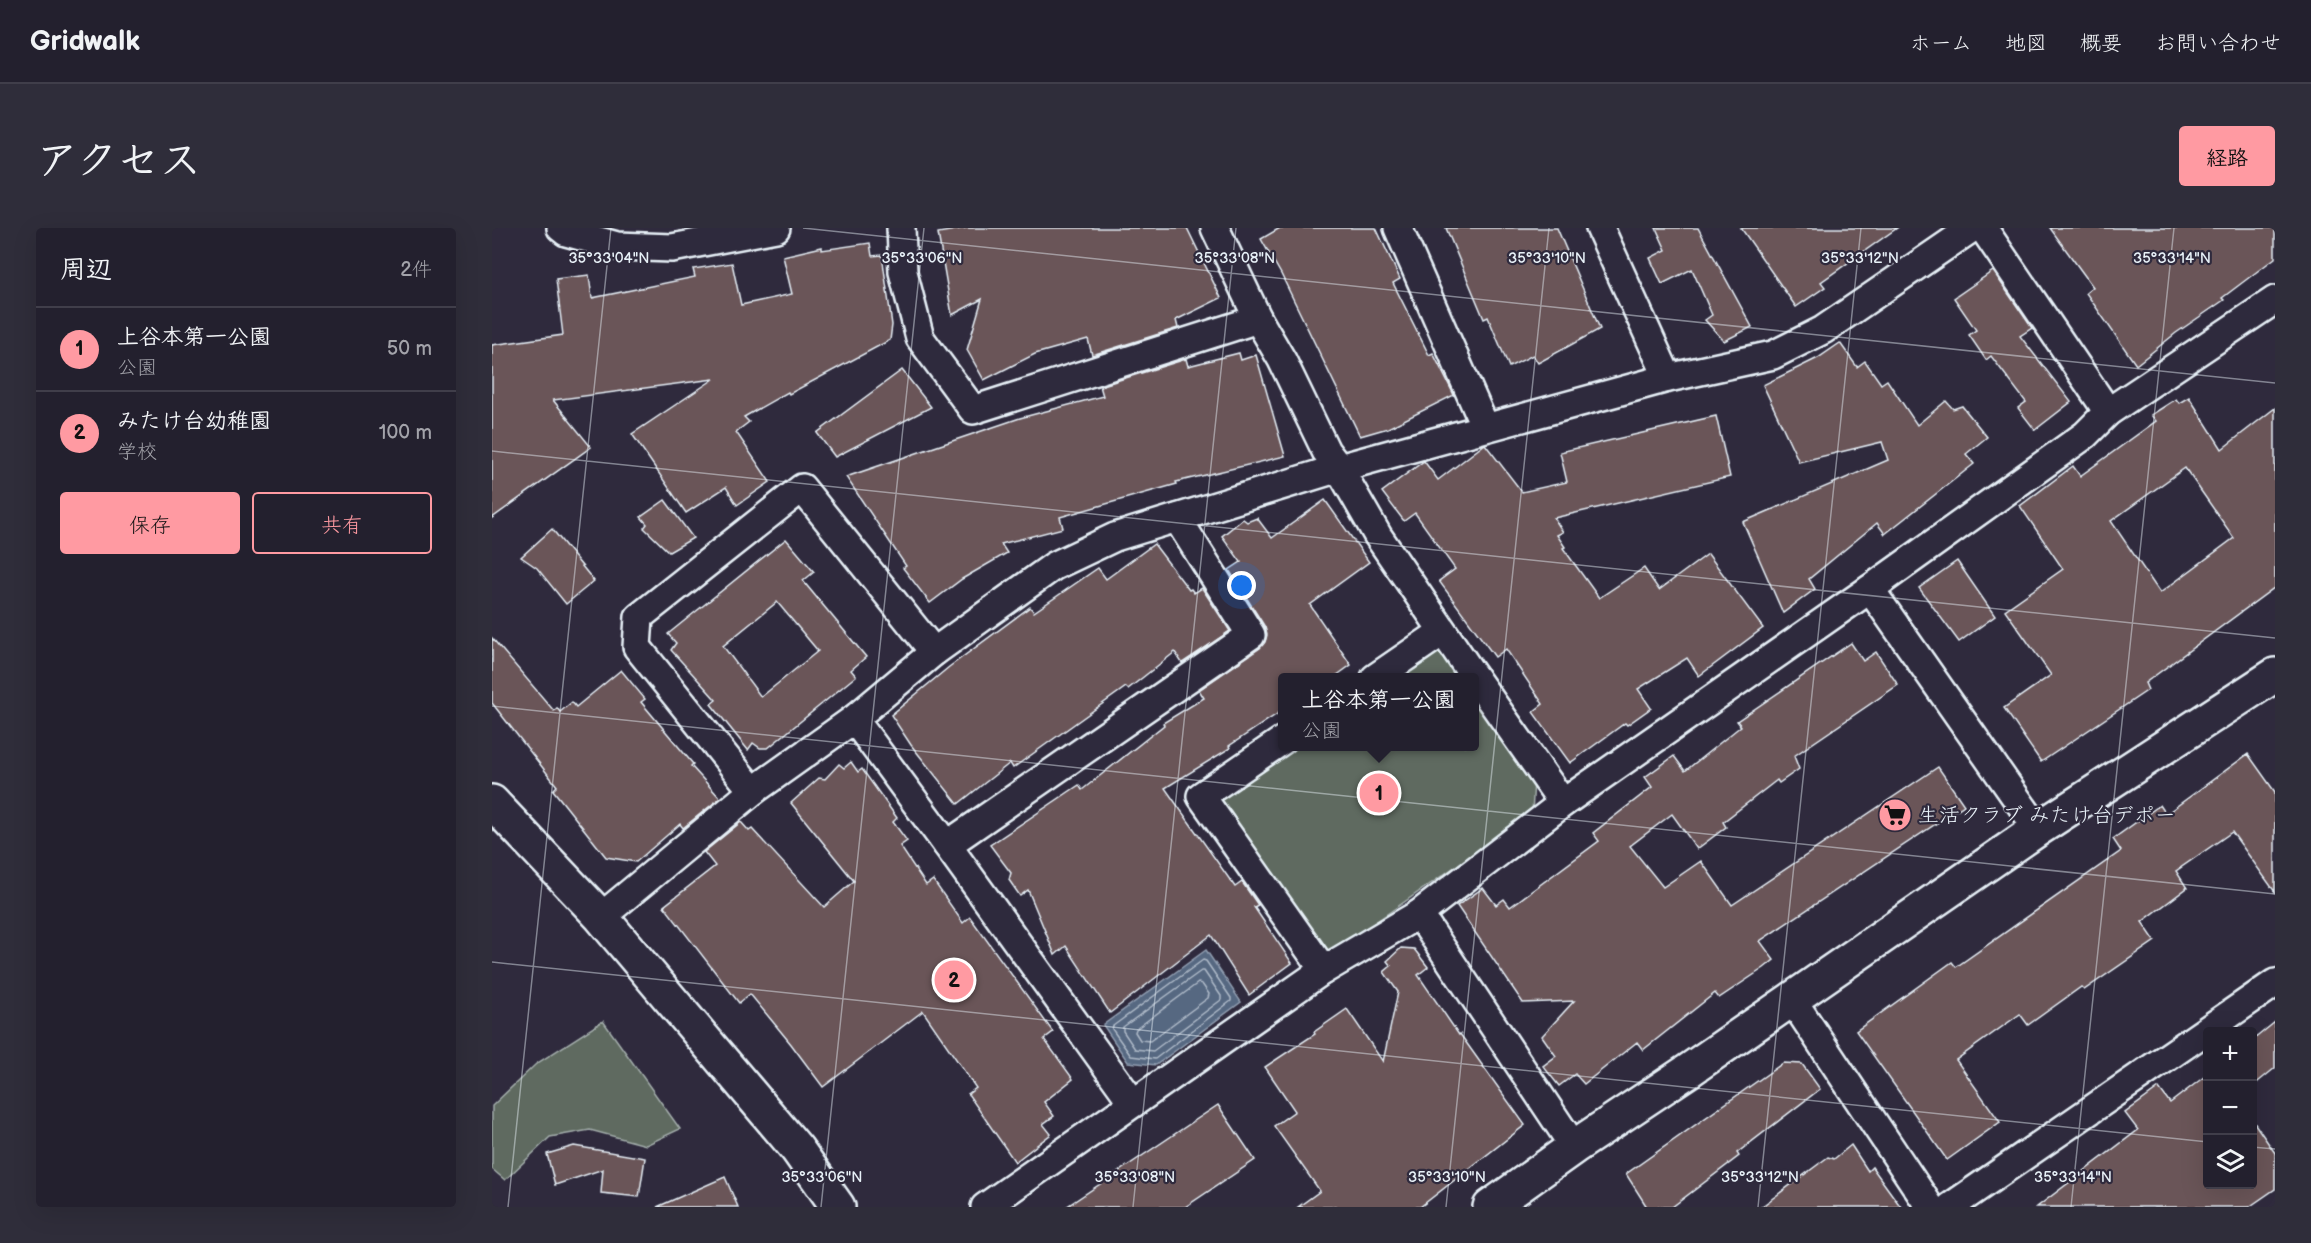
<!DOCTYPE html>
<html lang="ja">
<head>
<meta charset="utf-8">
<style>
	body { margin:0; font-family:"Balsamiq Sans","Klee One",sans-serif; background:#2f2d3a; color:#f1f3f6 }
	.controls { position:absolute; right:18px; bottom:18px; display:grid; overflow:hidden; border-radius:6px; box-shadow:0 6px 24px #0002 }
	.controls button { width:54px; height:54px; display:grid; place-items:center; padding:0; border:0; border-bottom:2px solid #403e4a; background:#23202e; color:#f1f3f6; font:30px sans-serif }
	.you { position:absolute; left:750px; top:358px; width:21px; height:21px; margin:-15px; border:4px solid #fff; border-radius:50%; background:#1a73e8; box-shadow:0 0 0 9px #1a73e833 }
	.badge { display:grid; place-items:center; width:39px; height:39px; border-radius:50%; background:#ff9aa2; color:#111; font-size:20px; font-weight:700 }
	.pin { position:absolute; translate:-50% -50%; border:3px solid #fff; box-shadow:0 2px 6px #0006 }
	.popup { position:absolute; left:786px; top:445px; width:201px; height:78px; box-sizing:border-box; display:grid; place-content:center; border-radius:6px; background:#23202e; filter:drop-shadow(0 2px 4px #0005); font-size:20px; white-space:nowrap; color:#a3a3aa }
	.popup b { font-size:22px; color:#f1f3f6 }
	.popup::after { content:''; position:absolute; left:50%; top:100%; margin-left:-12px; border:12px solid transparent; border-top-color:#23202e }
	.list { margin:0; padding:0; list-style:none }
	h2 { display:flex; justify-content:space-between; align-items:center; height:78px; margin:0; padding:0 24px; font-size:26px }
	h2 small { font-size:20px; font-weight:400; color:#a3a3aa }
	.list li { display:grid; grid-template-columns:39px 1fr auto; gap:18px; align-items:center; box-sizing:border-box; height:84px; padding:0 24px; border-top:2px solid #403e4a }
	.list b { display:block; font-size:22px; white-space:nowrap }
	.list p { margin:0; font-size:20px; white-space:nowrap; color:#a3a3aa }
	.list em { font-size:20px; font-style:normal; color:#a3a3aa }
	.actions { display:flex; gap:12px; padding:18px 24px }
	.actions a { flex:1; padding:14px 0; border:2px solid #ff9aa2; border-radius:6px; text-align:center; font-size:21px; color:#ff9aa2 }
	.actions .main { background:#ff9aa2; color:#111 }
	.icon { flex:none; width:33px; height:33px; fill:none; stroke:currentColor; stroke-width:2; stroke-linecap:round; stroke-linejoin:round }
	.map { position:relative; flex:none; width:1783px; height:979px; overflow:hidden; border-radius:6px }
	header { display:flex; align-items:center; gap:36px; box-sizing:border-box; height:84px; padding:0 30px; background:#23202e; border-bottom:2px solid #403e4a }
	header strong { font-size:28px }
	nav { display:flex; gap:33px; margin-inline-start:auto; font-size:21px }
	.intro { display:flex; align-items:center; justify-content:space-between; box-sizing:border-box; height:144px; padding:0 36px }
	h1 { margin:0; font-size:42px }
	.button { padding:15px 27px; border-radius:6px; background:#ff9aa2; color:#111; font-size:21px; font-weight:700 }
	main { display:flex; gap:36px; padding:0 36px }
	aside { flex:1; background:#23202e; border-radius:6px; box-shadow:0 6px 24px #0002 }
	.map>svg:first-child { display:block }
	.green { fill:#5f6b60; stroke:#a4aeac; stroke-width:1.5 }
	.water { fill:#566781; stroke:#909eb1; stroke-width:1.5 }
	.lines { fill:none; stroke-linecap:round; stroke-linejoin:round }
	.shore { stroke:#aebac8; stroke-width:1.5 }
	.building { fill:#6a5559; stroke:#e8f1f8; stroke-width:1.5; fill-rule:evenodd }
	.minor-casing { stroke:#e8f1f8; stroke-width:32 }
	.tertiary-casing { stroke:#e8f1f8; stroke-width:38 }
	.minor { stroke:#2f2a3d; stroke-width:27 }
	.tertiary { stroke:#2f2a3d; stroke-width:33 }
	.ticks { fill:none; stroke:#e8f1f8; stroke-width:1.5; stroke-opacity:0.45 }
	.labels { text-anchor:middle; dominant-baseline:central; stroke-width:4.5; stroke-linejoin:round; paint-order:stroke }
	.poi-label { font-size:21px; fill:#e8f1f8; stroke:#2f2a3d; text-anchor:start }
	.ticks-label { font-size:15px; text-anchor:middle; fill:#e8f1f8; stroke:#2f2a3d; stroke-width:4.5; stroke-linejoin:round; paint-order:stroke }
</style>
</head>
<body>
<header>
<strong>Gridwalk</strong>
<nav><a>ホーム</a><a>地図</a><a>概要</a><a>お問い合わせ</a></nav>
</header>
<div class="intro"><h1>アクセス</h1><a class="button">経路</a></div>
<main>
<aside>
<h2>周辺<small>2件</small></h2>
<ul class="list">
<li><span class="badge">1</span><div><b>上谷本第一公園</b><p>公園</p></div><em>50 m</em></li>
<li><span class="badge">2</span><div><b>みたけ台幼稚園</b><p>学校</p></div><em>100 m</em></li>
</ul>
<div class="actions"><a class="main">保存</a><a>共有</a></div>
</aside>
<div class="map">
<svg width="1783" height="979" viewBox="0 0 1783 979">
	<rect width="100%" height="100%" fill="#2f2a3d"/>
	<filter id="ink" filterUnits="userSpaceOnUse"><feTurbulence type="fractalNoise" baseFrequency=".0167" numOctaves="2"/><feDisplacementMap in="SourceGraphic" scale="12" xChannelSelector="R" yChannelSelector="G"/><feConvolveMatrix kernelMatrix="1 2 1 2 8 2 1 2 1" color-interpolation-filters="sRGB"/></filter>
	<g filter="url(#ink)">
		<!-- green -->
		<g class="green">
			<polygon points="950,414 974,450 899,450"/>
			<polygon points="983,463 1042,553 1040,585 826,734 715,577 799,519 983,518"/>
			<polygon points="111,793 188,901 154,917 98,902 58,909 13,952 0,941 0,878 44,836"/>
		</g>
		<!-- water -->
		<polygon class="water" points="714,722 749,774 664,837 636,834 611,797"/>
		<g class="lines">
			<!-- shore -->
			<g class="shore">
				<polygon points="711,732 714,733 739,770 739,773 663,831 639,828 620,801 621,798"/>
				<polygon points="709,743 712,743 729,768 729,772 661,823 643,821 631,803 631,799"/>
				<polygon points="706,755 710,756 717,766 716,770 658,813 648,812 643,804 644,801"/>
			</g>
		</g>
		<!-- building -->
		<g class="building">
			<polygon points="475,0 695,0 729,70 684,92 686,100 600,127 596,111 543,126 492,152 475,122 490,71 460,87 446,5"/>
			<polygon points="788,0 884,0 908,51 901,55 937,127 941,125 962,167 896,200 868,208 789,46 769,11"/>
			<polygon points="954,0 1065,0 1108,101 1046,135 1041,127 1017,139 996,89 992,91"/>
			<polygon points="1164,0 1206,0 1260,99 1232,113 1213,92 1220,87 1200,41 1170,56 1158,30 1174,22"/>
			<polygon points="1249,0 1405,0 1329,54 1333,59 1304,79"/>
			<polygon points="1558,0 1783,0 1783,30 1730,70 1732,72 1684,105 1644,137 1594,65 1601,59"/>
			<polygon points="378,15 380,28 390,27 400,97 398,112 297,166 296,164 252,189 257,194 244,204 278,254 245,277 234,259 194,285 140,206 222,151 61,172 99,219 0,290 0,117 71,107 64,51 97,47 100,70 203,49 201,41 240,35 249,77 300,66 291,28 330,19 330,22"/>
			<polygon points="1501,43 1540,100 1528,108 1579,174 1543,202 1526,180 1534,174 1499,128 1494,132 1477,107 1484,102 1462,70"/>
			<polygon points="1348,115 1365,139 1373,133 1389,156 1395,152 1425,197 1454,173 1461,181 1470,178 1495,209 1474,226 1482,236 1393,306 1385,295 1317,351 1323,361 1291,385 1251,294 1396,232 1390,214 1307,234 1271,157 1326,130"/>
			<polygon points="747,125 749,132 764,127 793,228 684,254 685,256 568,289 571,300 509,316 515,325 470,351 438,375 411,340 414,338 354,249 528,190 611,168 608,158 694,131 696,138"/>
			<polygon points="410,142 439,179 343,229 325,205"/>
			<path d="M 1697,169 L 1730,221 L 1783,180 L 1783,359 L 1653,455 L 1656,462 L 1549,534 L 1512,480 L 1559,447 L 1513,382 L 1571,341 L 1528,278 L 1581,238 L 1588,248 L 1664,193 L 1659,187 L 1684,171 L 1687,175 ZM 1693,240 L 1742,310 L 1668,365 L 1619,293 Z"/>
			<polygon points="1224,188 1238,249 1062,290 1071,304 1065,307 1073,319 1071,320 1107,370 1152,340 1167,362 1216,326 1271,400 1207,448 1195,430 1146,461 1159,480 1135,497 1133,495 1078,535 1041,484 1051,476 1014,421 1003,429 947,353 963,341 923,285 912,293 890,264 932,233 946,252 993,216 1030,264 1075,254 1068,224"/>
			<polygon points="173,272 201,310 177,324 152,300 155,296 149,289"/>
			<polygon points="833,272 877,334 818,377 859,437 841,450 791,450 791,482 737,518 738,520 673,560 743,659 750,654 766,677 762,679 800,735 757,767 719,707 618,785 574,718 563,727 536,662 528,668 517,652 519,645 498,617 587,557 590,562 672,497 671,495 712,470 707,462 768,420 773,414 775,407 773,399 737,342 749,334 730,308 751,291 755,294 765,290 780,310"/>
			<polygon points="60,301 102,353 74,376 45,340 29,329"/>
			<path d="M 294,311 L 322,344 L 311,353 L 374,429 L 359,442 L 364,448 L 276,520 L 268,520 L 261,515 L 256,522 L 219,476 L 224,472 L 179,422 L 184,415 L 176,406 ZM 285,374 L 326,423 L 269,469 L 231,418 Z"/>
			<polygon points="662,316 697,362 699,361 702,365 710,360 738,403 690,435 683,424 636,461 634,459 521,540 518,535 466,576 419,517 399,487 457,439 538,379 542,384 606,340 614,351"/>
			<polygon points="1465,333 1503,388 1467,414 1427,360"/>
			<polygon points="0,410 62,483 65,480 68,484 80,474 84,479 129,442 153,471 149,474 201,536 199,538 228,570 191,600 188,596 144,634 114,629 61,562 65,558 0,475"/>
			<polygon points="1359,415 1371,433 1384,424 1406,457 1302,528 1307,541 1287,555 1285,552 1231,594 1234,599 1205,621 1180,586 1138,618 1171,659 1209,633 1240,677 1446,539 1472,577 1268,713 1282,732 1272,740 1227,770 1223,765 1151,822 1145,814 1092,856 1083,846 1067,858 1051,838 1064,828 1050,808 1082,773 1031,775 965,678 991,660 1004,677 1012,671 1018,679 1107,613 1101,605 1160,559 1153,549 1182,528 1193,543 1249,498 1245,493"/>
			<polygon points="1756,526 1783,564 1783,664 1740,604 1684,643 1695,660 1650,694 1663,713 1592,762 1589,759 1536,797 1528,786 1464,832 1508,894 1455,932 1364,803 1460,734 1464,739 1629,623 1621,611 1668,577 1674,586"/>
			<polygon points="359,534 366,544 370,541 405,590 401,594 415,613 408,618 434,657 441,652 471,695 478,689 561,804 552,811 581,851 552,874 562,888 551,896 559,906 523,934 476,866 484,860 431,783 331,859 299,816 258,766 247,775 172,678 223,638 212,624 249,594 257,603 260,601 332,679 362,653 299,575 327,550 333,551 347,536 352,540"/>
			<polygon points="909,720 922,721 936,739 926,747 967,807 968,806 1033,897 928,979 806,979 828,963 782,898 803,883 773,839 823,806 822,804 855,781 891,834 906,764 892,744 899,738 895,733"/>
			<polygon points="1783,794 1783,840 1761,858 1761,812"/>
			<polygon points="1291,835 1310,836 1328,861 1245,925 1247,928 1180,979 1155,979 1134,946"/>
			<polygon points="1716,846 1716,957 1761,957 1761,893 1783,925 1783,961 1757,979 1545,979 1646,902 1633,885 1667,860 1678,875"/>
			<polygon points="726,877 763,932 693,979 574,979"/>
			<polygon points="1359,917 1376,943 1380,939 1409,979 1269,979 1336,929 1342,931"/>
			<polygon points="82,918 153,930 147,969 109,965 111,941 63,957 55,926"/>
			<polygon points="233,949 246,979 165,979"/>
		</g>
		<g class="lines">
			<!-- minor casing -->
			<g class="minor-casing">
				<g id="minor">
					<polyline points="69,0 74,4 125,18 180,20 284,0"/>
					<polyline points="409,0 411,44 428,110 481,182 766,91"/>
					<polyline points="723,0 766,91 790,132 834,223 847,240 886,308 983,450"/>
					<polyline points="906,0 993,199"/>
					<polyline points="1108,0 1176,150"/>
					<polyline points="1491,0 1616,184"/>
					<polyline points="1378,361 1546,601"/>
					<polyline points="883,450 950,404"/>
					<polyline points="983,450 1071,575"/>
					<polyline points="362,491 455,617 641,875"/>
					<polyline points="791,512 709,568 826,734 830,743"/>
					<polyline points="261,563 145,419 147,389 310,260 442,424"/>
					<polyline points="455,617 759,407 685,290"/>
					<polyline points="927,686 1082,919"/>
					<polyline points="109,689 261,563 362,491 442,424 562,338 623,309 847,240 1176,150 1281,127 1331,102 1480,0"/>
					<polyline points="1299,770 1438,979"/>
					<polyline points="493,979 830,743 927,686 1071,575 1378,361 1593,207 1616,184 1783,72"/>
					<polyline points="1458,979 1783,755"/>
				</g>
			</g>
			<!-- tertiary casing -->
			<g class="tertiary-casing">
				<g id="tertiary">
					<polyline points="0,574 109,689 305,921 346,979"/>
					<polyline points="998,979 1082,919 1196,843 1546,601 1783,447"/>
				</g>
			</g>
			<!-- minor -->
			<use href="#minor" class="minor"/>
			<!-- tertiary -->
			<use href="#tertiary" class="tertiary"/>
		</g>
	</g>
	<!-- ticks -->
	<path class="ticks" d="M 311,0 L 1783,155M 0,223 L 1783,410M 0,478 L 1783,666M 0,734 L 1716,914M 1760,919 L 1783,921M 16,979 L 119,0M 329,979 L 432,0M 641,979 L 744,0M 954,979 L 1057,0M 1266,979 L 1369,0M 1579,979 L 1682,0"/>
	<!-- icons -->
	<defs>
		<g id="supermarket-disc" transform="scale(1.725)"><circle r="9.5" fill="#ff9aa2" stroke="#2f2a3d"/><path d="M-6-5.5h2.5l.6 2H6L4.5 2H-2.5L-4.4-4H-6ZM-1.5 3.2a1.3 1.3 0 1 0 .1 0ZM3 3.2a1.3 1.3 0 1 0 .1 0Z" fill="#111"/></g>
	</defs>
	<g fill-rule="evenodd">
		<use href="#supermarket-disc" x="1403" y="587"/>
	</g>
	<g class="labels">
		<!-- poi labels -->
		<g class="poi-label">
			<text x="1426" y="587">生活クラブ みたけ台デポー</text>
		</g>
	</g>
	<g class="ticks-label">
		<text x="117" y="35">35°33'04"N</text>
		<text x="430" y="35">35°33'06"N</text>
		<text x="743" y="35">35°33'08"N</text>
		<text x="1055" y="35">35°33'10"N</text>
		<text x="1368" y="35">35°33'12"N</text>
		<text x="1680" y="35">35°33'14"N</text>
		<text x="330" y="954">35°33'06"N</text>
		<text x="643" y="954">35°33'08"N</text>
		<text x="955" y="954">35°33'10"N</text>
		<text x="1268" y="954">35°33'12"N</text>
		<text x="1581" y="954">35°33'14"N</text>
	</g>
</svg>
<div class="controls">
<button>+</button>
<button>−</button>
<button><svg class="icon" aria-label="layers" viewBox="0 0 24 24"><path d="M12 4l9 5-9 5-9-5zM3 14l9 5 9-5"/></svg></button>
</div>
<div class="you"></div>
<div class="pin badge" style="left:887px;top:565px">1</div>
<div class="popup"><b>上谷本第一公園</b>公園</div>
<div class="pin badge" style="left:462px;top:752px">2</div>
</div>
</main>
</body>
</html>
